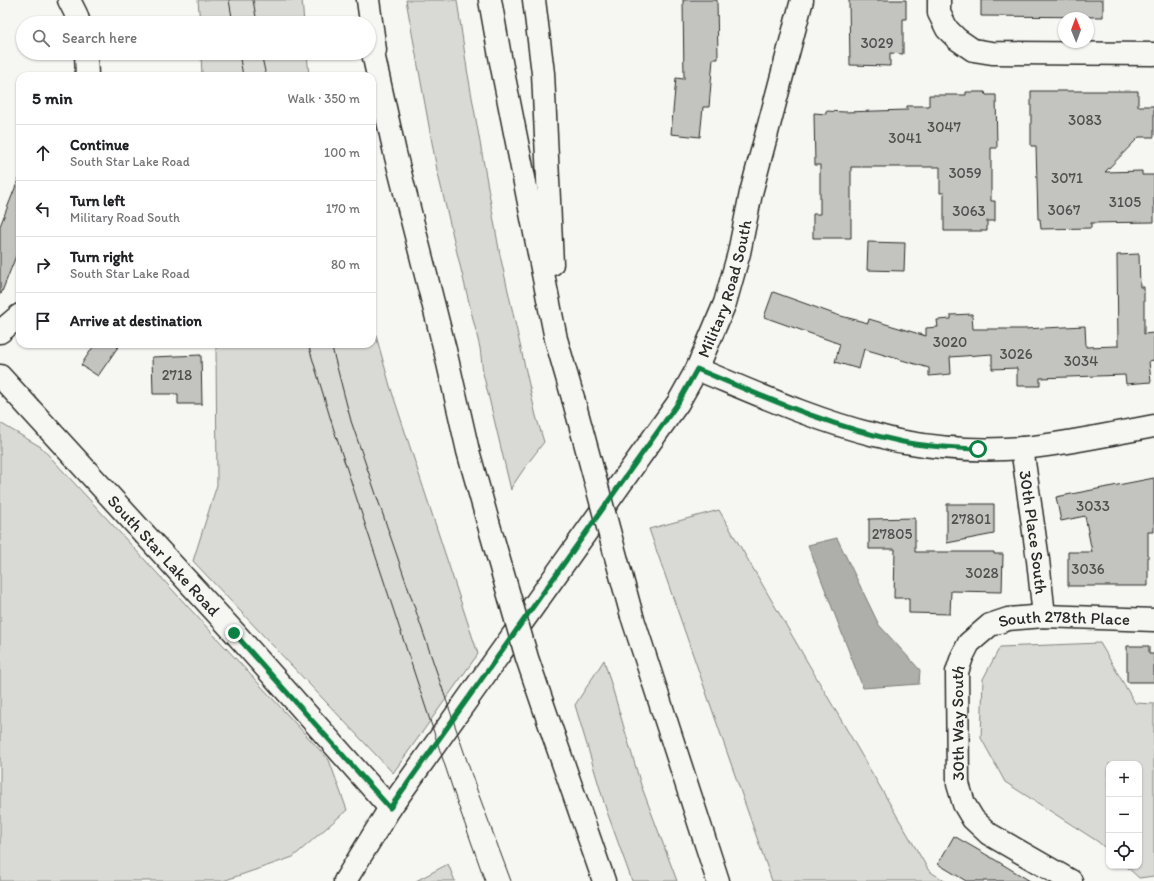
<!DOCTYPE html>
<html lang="en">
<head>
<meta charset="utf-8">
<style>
	body { margin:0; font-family:Itim,sans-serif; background:#f6f6f6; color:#202124 }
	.controls { position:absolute; right:12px; bottom:12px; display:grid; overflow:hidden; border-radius:8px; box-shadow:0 1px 3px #0004 }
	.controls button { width:36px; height:36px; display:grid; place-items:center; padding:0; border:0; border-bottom:1px solid #e0e0e0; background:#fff; color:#202124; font:20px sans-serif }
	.compass { position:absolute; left:1058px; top:12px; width:36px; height:36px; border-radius:50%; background:#fff; box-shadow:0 1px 3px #0004; rotate:359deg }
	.stop { position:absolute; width:12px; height:12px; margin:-9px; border:3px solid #0b8043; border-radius:50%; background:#fff }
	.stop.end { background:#0b8043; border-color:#fff; box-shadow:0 1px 4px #0008 }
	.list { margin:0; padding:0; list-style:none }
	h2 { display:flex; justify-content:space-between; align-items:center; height:52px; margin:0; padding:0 16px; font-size:17px }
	h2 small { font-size:13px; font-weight:400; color:#757577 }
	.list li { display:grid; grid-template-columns:26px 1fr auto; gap:12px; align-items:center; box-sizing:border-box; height:56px; padding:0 16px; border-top:1px solid #e0e0e0 }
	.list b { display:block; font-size:15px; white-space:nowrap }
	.list p { margin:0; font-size:13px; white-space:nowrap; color:#757577 }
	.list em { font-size:13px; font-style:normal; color:#757577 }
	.icon { flex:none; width:22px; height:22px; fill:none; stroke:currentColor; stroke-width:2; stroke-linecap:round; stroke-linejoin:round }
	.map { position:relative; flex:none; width:1154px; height:881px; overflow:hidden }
	.search { position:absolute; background:#fff; box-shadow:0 1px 3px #0004; left:16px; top:16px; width:360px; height:44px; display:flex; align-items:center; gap:10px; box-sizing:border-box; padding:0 14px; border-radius:22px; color:#757577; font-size:15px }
	.panel { position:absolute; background:#fff; box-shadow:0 1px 3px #0004; left:16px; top:72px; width:360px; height:276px; border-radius:12px }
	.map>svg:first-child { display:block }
	.green { fill:#d9d9d5; stroke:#828280 }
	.water { fill:#aeaeab; stroke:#7a7a78 }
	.building { fill:#c3c3c0; stroke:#2b2b2b }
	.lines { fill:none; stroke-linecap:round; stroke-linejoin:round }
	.minor-casing { stroke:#2b2b2b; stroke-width:25 }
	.tertiary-casing { stroke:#2b2b2b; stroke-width:25 }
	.secondary-casing { stroke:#2b2b2b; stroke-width:25 }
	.motorway-casing { stroke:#2b2b2b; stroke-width:25 }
	.minor { stroke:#f6f6f2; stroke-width:22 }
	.tertiary { stroke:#f6f6f2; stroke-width:22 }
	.secondary { stroke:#f6f6f2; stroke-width:22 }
	.motorway { stroke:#f6f6f2; stroke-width:22 }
	.tram { stroke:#2b2b2b; stroke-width:1 }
	.motorway-bridge-casing { stroke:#2b2b2b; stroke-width:25; stroke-linecap:butt }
	.motorway-bridge { stroke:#f6f6f2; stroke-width:22 }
	.route { stroke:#0b8043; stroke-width:5 }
	.labels { text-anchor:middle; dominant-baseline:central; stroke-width:3; stroke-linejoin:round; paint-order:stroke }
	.number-label { font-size:15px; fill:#515150 }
	.street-label { font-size:17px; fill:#2b2b2b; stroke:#f6f6f2 }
</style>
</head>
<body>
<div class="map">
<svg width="1154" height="881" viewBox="0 0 1154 881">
	<rect width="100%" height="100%" fill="#f6f6f2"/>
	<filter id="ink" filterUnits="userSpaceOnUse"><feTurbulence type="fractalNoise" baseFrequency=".025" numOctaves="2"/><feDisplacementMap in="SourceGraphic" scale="8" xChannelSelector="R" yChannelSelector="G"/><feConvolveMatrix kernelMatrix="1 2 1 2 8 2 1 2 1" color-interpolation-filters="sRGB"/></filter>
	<g filter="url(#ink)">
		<!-- green -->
		<g class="green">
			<polygon points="198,0 302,0 304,23 200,23"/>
			<polygon points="406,0 457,0 467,69 500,255 536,416 544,442 528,463 511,488 511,490 483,373 480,348 437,170"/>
			<polygon points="201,53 307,53 309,76 202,76"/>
			<polygon points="372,321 390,386 478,654 393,773 193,561 217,485 216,344 372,344"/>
			<polygon points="0,423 41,447 329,760 347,810 293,857 223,881 0,881"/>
			<polygon points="719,510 929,871 945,881 772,881 649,529"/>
			<polygon points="1100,643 1135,703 1154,704 1154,876 1139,878 1126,866 1139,866 1139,764 1109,764 1109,851 1097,841 1005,782 981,738 983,679 1000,647"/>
			<polygon points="604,660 641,785 677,881 632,881 606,809 575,705"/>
			<polygon points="448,864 455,881 416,881"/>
		</g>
		<!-- water -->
		<polygon class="water" points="837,538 879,625 920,670 919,684 863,688 808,545"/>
		<!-- building -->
		<g class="building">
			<polygon points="683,0 717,0 718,59 713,59 709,107 703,107 700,137 671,134 676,78 684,79"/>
			<polygon points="849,0 906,0 906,19 903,19 903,54 890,53 890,66 850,65"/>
			<polygon points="981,0 1103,0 1103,17 981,16"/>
			<polygon points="1031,91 1138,91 1138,106 1154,106 1154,137 1139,137 1105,172 1142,171 1142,175 1154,175 1154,222 1091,223 1091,228 1041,229 1040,219 1038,219 1036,146 1031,146"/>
			<polygon points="966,92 985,92 986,95 996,95 997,148 991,148 991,201 995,201 995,221 987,221 987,231 944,231 944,193 940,193 940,167 851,167 851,238 813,238 813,214 820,214 820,165 815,165 814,113 826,114 826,111 845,112 907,110 907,106 929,106 929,95 966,95"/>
			<polygon points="19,178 20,178 20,246 1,294 0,294 0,226"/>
			<polygon points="868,242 905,243 904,271 867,270"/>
			<polygon points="1139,254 1140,287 1144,287 1144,334 1154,333 1154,360 1149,361 1151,382 1126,384 1125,375 1040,378 1040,386 1017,386 1017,368 992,369 992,354 950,357 951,374 929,376 929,368 864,349 859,369 835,362 840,344 764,317 773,292 837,315 868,323 869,319 926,336 926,328 938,327 937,320 951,319 951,315 972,314 973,329 1023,329 1085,326 1086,347 1118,346 1117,255"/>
			<polygon points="95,344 120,344 98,376 81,365"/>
			<polygon points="201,355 202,404 178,404 178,394 153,394 152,357"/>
			<polygon points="1154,478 1154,532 1148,532 1148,586 1068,586 1068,552 1092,552 1085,516 1061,521 1056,497"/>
			<polygon points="947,504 994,504 994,534 947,543"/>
			<polygon points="915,518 915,552 994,552 994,554 1003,554 1002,592 951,591 950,614 909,613 909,598 894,598 895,549 869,549 869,519"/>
			<polygon points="1127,646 1149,646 1149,654 1154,654 1154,682 1127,682"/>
			<polygon points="954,836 992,858 1030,881 966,881 938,864"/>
		</g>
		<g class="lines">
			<!-- minor casing -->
			<g class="minor-casing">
				<g id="minor">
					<polyline points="69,0 76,14 79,23"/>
					<polyline points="939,0 939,13 947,29 957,39 973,50 992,53 1154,54"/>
					<polyline points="86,53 87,76"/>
					<polyline points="0,332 20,315"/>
					<path id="s1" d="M 1022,448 L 1038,560 L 1044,616"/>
					<path id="s2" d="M 1071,881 L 989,834 L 973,819 L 964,804 L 958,784 L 957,672 L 962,657 L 969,643 L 990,625 L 1008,619 L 1044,616 L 1154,620"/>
				</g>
			</g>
			<!-- tertiary casing -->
			<g class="tertiary-casing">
				<g id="tertiary">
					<path d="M 697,369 C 755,393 814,420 875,435 C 885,437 895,441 905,442 C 943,449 984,451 1023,448 C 1067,444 1110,434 1154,426"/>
					<path id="s3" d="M 0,376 L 235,633 L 390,808"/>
				</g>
			</g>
			<!-- secondary casing -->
			<g class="secondary-casing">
				<g id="secondary">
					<path id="s4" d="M 345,881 L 390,808 L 678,403 L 697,369 L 725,303 L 739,253 L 751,193 L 802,0"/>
				</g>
			</g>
			<!-- motorway casing -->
			<g class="motorway-casing">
				<g id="motorway">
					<polyline points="368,0 375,50"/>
					<polyline points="490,0 501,62 556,339 573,398"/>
					<polyline points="534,0 543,73 552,264"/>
					<polyline points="369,35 395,153 445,350 468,451 488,522"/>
					<polyline points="632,616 718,881"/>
					<polyline points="554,737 604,881"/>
				</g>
			</g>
			<!-- minor -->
			<use href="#minor" class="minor"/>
			<!-- tertiary -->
			<use href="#tertiary" class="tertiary"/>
			<!-- secondary -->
			<use href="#secondary" class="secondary"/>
			<!-- motorway -->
			<use href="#motorway" class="motorway"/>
			<!-- tram -->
			<g class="tram">
				<polyline points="229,0 233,23"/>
				<polyline points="253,0 257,23"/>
				<polyline points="239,53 243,76"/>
				<polyline points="261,53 266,76"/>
				<polyline points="308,344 333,427 456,799 485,881"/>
				<polyline points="331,344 351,421 477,790 511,881"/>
			</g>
			<!-- motorway-bridge casing -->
			<g class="motorway-bridge-casing">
				<g id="motorway-bridge">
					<polyline points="573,398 632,616"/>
					<polyline points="488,522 527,658 554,737"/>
				</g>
			</g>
			<!-- motorway-bridge -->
			<use href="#motorway-bridge" class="motorway-bridge"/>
		</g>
	</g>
	<g class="lines" filter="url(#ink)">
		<!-- route -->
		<path class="route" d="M 234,633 L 390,808 L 678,403 L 697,369 C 764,397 831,427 903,442 C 928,447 953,448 978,449"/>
	</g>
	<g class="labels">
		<!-- number labels -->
		<g class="number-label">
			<text x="877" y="43">3029</text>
			<text x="1085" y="120">3083</text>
			<text x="944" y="127">3047</text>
			<text x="905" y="138">3041</text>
			<text x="965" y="173">3059</text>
			<text x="1067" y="178">3071</text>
			<text x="1125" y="202">3105</text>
			<text x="1064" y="210">3067</text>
			<text x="969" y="211">3063</text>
			<text x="950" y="342">3020</text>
			<text x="1016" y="354">3026</text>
			<text x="1081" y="361">3034</text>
			<text x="177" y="375">2718</text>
			<text x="1093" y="506">3033</text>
			<text x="971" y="519">27801</text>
			<text x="892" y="534">27805</text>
			<text x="1088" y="569">3036</text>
			<text x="982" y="573">3028</text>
		</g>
		<!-- street labels -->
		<g class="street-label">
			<text stroke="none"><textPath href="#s4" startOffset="707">Military Road South</textPath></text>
			<text stroke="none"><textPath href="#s1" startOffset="85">30th Place South</textPath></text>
			<text stroke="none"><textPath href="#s3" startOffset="243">South Star Lake Road</textPath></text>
			<text stroke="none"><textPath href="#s2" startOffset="401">South 278th Place</textPath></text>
			<text stroke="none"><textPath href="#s2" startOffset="216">30th Way South</textPath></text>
		</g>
	</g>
</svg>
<div class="controls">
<button>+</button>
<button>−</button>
<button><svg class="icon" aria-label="locate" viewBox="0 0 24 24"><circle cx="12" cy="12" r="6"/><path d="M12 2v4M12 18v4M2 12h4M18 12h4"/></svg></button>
</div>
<svg class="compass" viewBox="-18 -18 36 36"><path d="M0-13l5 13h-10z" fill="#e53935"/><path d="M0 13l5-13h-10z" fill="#757577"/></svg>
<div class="stop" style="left:978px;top:449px"></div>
<div class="stop end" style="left:234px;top:633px"></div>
<div class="search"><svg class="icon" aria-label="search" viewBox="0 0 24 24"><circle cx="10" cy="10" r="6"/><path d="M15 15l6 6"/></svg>Search here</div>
<section class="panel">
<h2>5 min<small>Walk · 350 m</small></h2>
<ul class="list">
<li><svg class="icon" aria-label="ahead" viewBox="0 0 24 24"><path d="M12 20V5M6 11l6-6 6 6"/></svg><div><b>Continue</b><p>South Star Lake Road</p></div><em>100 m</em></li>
<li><svg class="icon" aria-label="left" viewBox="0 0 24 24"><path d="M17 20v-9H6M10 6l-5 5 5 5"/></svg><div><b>Turn left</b><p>Military Road South</p></div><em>170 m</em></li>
<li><svg class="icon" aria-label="right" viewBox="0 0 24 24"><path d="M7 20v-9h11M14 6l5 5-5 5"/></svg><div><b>Turn right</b><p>South Star Lake Road</p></div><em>80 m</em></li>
<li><svg class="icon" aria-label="arrive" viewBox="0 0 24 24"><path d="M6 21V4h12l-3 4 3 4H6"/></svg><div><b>Arrive at destination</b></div></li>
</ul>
</section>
</div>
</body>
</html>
